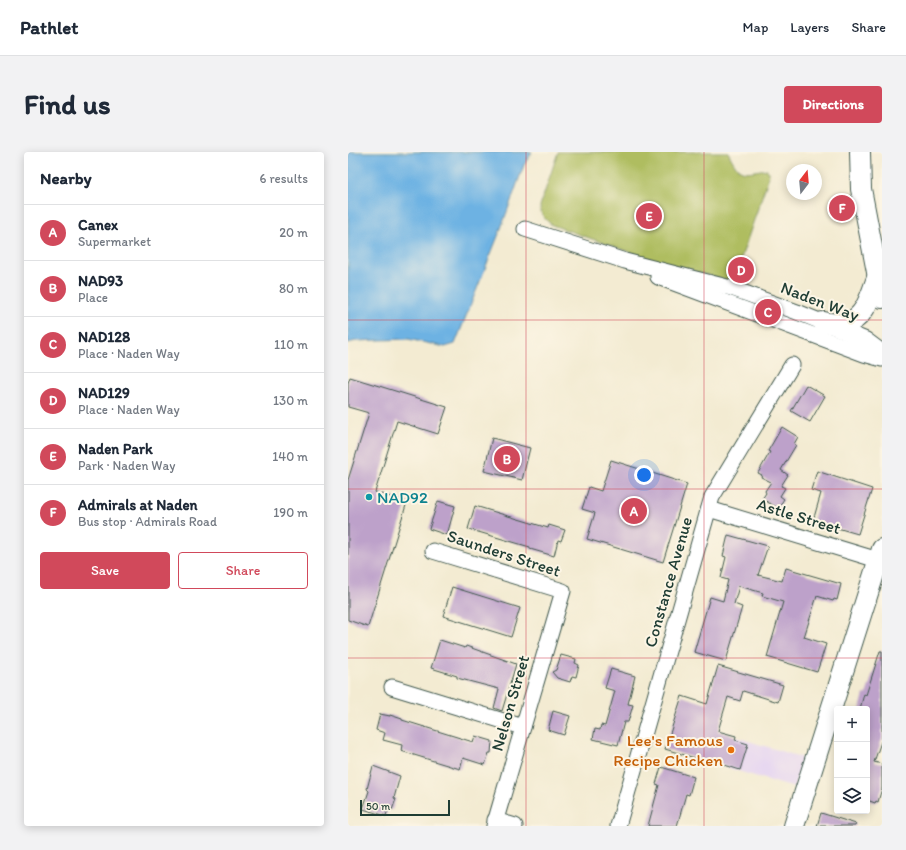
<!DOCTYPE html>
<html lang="en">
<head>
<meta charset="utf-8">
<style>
	body { margin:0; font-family:Itim,sans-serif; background:#f2f2f3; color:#1f2937 }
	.controls { position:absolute; right:12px; bottom:12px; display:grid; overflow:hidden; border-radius:4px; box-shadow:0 2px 10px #0003 }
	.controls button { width:36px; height:36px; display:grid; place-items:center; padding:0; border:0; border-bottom:1px solid #e0e1e3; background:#fff; color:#1f2937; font:20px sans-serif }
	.compass { position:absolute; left:438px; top:12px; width:36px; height:36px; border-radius:50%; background:#fff; box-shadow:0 2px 10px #0003; rotate:16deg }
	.scale { position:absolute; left:12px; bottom:10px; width:90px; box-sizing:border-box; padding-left:4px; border:2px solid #1f3d34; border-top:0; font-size:11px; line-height:14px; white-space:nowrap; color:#1f3d34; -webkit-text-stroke:3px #fcf5e5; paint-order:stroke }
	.you { position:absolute; left:296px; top:323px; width:14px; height:14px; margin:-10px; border:3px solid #fff; border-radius:50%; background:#1a73e8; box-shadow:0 0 0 6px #1a73e833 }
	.badge { display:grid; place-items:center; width:26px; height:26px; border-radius:50%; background:#d1495b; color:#fff; font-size:13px; font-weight:700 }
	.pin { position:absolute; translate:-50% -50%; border:2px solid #fff; box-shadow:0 1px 4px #0006 }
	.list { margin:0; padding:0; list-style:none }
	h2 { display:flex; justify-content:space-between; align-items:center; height:52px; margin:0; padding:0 16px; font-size:17px }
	h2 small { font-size:13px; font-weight:400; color:#747a83 }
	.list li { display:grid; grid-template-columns:26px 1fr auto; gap:12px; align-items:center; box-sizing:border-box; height:56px; padding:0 16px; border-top:1px solid #e0e1e3 }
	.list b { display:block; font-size:15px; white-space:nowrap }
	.list p { margin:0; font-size:13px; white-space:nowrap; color:#747a83 }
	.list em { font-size:13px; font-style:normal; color:#747a83 }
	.actions { display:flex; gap:8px; padding:12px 16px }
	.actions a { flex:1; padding:9px 0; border:1px solid #d1495b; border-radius:4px; text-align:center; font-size:14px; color:#d1495b }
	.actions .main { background:#d1495b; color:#fff }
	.icon { flex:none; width:22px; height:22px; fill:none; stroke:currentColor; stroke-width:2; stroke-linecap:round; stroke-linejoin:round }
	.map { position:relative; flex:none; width:534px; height:674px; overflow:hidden; border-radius:4px }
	header { display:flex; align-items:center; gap:24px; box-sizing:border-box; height:56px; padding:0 20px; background:#fff; border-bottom:1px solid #e0e1e3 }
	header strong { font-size:19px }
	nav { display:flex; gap:22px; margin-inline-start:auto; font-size:14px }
	.intro { display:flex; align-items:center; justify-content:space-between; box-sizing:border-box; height:96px; padding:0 24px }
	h1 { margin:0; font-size:28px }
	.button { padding:10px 18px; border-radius:4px; background:#d1495b; color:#fff; font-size:14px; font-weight:700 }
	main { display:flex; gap:24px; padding:0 24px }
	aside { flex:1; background:#fff; border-radius:4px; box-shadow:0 2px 10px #0003 }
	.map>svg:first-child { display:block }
	.built { fill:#e4d3f2 }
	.green { fill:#afbd60; stroke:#677d4a }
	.water { fill:#6db2e3; stroke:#46788c }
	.building { fill:#bda1ca }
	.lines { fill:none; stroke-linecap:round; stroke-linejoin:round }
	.minor-casing { stroke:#3f574c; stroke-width:17 }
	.major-casing { stroke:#3f574c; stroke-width:22 }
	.minor { stroke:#fff; stroke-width:15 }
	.major { stroke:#fff; stroke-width:20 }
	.grid { fill:none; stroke:#d1495b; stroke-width:1; stroke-opacity:0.55 }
	.culture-dot { fill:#0f9aa8; stroke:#fcf5e5; stroke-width:1.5 }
	.food-dot { fill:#e8710a; stroke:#fcf5e5; stroke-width:1.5 }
	.labels { text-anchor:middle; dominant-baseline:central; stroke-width:4; stroke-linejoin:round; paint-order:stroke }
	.street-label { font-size:17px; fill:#1f3d34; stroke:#fcf5e5 }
	.culture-label { font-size:17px; fill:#0d838f; stroke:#fcf5e5; text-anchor:start }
	.food-label { font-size:17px; fill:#c56008; stroke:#fcf5e5; text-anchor:end }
</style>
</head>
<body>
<header>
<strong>Pathlet</strong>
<nav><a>Map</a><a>Layers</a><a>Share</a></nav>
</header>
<div class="intro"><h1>Find us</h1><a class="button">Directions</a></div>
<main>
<aside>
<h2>Nearby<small>6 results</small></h2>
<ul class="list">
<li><span class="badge">A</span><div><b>Canex</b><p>Supermarket</p></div><em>20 m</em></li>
<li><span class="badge">B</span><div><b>NAD93</b><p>Place</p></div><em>80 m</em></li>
<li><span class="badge">C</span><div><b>NAD128</b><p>Place · Naden Way</p></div><em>110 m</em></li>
<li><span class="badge">D</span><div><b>NAD129</b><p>Place · Naden Way</p></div><em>130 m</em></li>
<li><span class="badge">E</span><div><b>Naden Park</b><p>Park · Naden Way</p></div><em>140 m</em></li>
<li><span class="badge">F</span><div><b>Admirals at Naden</b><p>Bus stop · Admirals Road</p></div><em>190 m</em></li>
</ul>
<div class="actions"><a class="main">Save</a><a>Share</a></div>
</aside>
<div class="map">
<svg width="534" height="674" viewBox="0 0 534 674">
	<rect width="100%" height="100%" fill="#fcf5e5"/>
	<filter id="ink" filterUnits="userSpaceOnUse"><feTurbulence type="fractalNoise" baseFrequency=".025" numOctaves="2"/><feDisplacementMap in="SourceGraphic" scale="8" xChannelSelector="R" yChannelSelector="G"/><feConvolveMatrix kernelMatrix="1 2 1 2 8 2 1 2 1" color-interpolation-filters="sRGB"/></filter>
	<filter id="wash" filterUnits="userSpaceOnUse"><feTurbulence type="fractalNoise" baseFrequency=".012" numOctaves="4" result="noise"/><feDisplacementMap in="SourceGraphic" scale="16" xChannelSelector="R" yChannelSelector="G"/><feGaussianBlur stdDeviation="0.9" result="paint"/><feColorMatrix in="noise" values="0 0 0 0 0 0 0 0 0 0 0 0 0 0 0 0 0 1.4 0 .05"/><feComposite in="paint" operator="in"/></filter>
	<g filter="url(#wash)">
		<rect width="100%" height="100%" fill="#f3ebd2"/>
		<!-- built -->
		<polygon class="built" points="381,583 455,606 446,636 371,613"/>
		<!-- green -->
		<path class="green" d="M 210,0 L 380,0 C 392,24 393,21 419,17 L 421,24 L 391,112 L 383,116 L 385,124 L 387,125 L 385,130 L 307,109 L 204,73 C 197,67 192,63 192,54 Z"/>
		<!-- water -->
		<polygon class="water" points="0,0 184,0 176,13 152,79 107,192 97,195 60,187 8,189 0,191"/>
		<g id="blocks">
			<!-- building -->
			<g class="building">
				<polygon points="391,112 396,123 388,127 383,116"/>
				<polygon points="2,225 99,255 90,282 49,269 27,340 59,350 20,475 0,468 0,328 21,261 0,255 0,231"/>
				<polygon points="458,233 477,244 462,270 443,259"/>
				<polygon points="434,275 450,285 446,292 448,293 433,318 440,323 433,334 437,336 432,344 436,347 430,356 414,347 418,341 417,339 423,330 413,325 414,323 410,321 422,300 420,299"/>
				<polygon points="144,286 182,296 174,328 136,319"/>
				<polygon points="263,308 339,332 315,410 239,387 247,361 234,357 241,335 253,339"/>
				<polygon points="469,319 524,337 510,382 465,369 473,341 463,338"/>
				<polygon points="90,349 107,354 99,383 81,377"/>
				<polygon points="127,354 200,376 201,373 217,378 213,389 210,388 206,404 182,397 182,395 120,377"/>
				<polygon points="380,383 420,394 410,423 434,429 438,416 493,432 489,448 486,447 485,449 469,444 456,485 478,492 469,520 419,505 435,450 414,444 415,441 391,434 386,452 394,455 378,509 346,500 362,445 375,449 380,428 373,426 378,405 375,404"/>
				<polygon points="104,435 172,456 163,485 95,464"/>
				<polygon points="92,488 117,496 118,494 168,512 154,559 146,556 151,537 109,526 109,524 83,516"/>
				<polygon points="532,499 534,499 534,587 526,610 534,612 534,636 530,650 528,649 527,651 519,648 519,557 512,557 516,542 518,543"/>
				<polygon points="213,503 228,507 227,511 231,513 228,525 224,524 222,530 209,526 204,520 208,518"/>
				<polygon points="370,514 435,533 430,550 395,539 392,549 380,545 370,579 388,584 387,588 400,592 392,618 361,608 360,610 317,597 334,544 359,552"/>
				<polygon points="263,517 287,524 280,552 285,553 280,570 276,570 270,593 245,587 247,577 252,578 253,573 257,574 267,539 257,536"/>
				<polygon points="205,559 222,564 216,583 200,578"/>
				<polygon points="32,562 42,564 42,563 54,567 54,568 125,590 127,584 144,589 143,601 141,601 137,613 115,606 112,617 53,599 54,593 35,588 37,581 28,578"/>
				<polygon points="25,614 52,624 46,646 48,647 44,658 40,657 38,664 15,657 21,639 19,637"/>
				<polygon points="313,615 346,625 341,643 338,642 329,674 300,674 311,633 308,632"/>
				<polygon points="473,661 508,672 507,674 469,674"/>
			</g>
		</g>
	</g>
	<g filter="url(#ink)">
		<use href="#blocks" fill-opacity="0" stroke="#3f574c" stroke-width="1"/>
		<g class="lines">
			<!-- minor casing -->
			<g class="minor-casing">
				<g id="minor">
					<polyline points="177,77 277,109 383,136 449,160 518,188 534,200"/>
					<polyline points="310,125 516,202 534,207"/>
					<polyline points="361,357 530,408"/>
					<polyline points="85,399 215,439 146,674"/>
					<polyline points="44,535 175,575"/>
					<polyline points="147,668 167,674"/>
					<polyline points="270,674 364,345 444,213"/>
				</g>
			</g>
			<!-- major casing -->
			<g class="major-casing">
				<g id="major">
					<polyline points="512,0 513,37 534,146"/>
					<path d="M 475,170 C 482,171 491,173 498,171 C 517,167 523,142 529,126"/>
					<polyline points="446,674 534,397"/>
				</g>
			</g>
			<!-- minor -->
			<use href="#minor" class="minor"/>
			<!-- major -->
			<use href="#major" class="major"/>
		</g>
	</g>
	<!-- grid -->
	<path class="grid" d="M 178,0 L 178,674M 356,0 L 356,674M 0,168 L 534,168M 0,337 L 534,337M 0,506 L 534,506"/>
	<!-- markers -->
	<circle class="culture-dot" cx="21" cy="345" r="4"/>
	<circle class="food-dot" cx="383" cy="598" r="4"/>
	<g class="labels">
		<!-- street labels -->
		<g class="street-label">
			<text transform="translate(472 149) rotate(21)">Naden Way</text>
			<text transform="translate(451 364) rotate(17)">Astle Street</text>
			<text transform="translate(156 401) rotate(18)">Saunders Street</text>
			<text transform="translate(320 430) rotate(-74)">Constance Avenue</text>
			<text transform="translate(162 551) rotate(-74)">Nelson Street</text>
		</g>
		<!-- culture labels -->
		<g class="culture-label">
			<text x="29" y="345">NAD92</text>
		</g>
		<!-- food labels -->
		<g class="food-label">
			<text x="375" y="588">Lee's Famous<tspan x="375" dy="20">Recipe Chicken</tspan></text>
		</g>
	</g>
</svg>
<div class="controls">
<button>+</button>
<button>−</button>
<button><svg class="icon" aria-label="layers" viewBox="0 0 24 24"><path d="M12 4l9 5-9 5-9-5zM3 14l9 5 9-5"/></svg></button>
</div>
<svg class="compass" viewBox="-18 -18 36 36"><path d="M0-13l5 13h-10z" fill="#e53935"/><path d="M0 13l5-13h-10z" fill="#747a83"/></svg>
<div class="scale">50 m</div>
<div class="you"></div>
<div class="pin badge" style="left:286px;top:359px">A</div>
<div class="pin badge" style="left:159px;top:307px">B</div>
<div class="pin badge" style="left:420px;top:160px">C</div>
<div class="pin badge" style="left:393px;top:118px">D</div>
<div class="pin badge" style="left:301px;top:64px">E</div>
<div class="pin badge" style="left:494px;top:56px">F</div>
</div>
</main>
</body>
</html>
